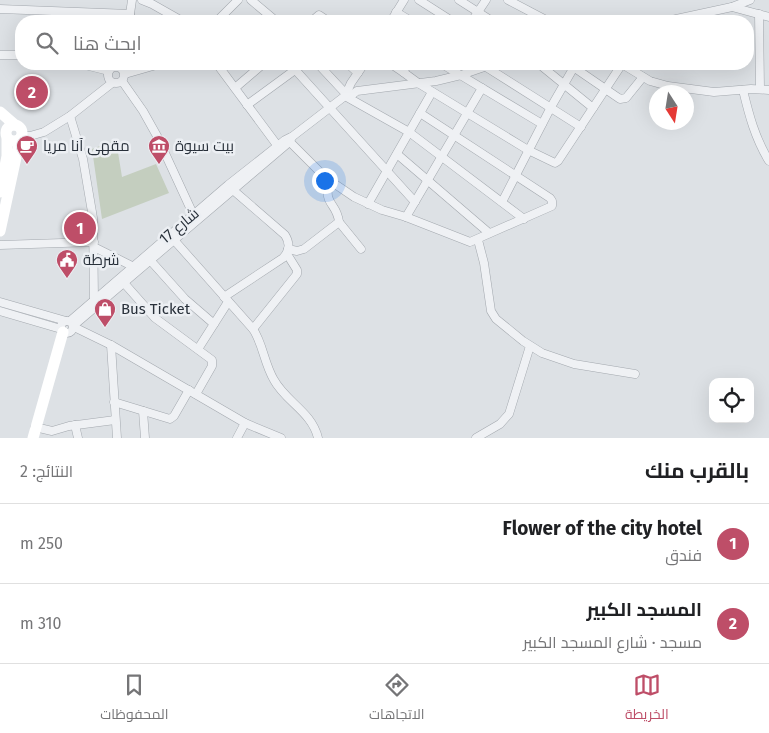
<!DOCTYPE html>
<html lang="ar">
<head>
<meta charset="utf-8">
<style>
	body { margin:0; font-family:"Fira Sans",Cairo,sans-serif; background:#f6f6f6; color:#202124; direction:rtl }
	.controls { position:absolute; right:15px; bottom:15px; display:grid; overflow:hidden; border-radius:10px; box-shadow:0 5px 20px #0002 }
	.controls button { width:45px; height:45px; display:grid; place-items:center; padding:0; border:0; border-bottom:1px solid #e0e0e0; background:#fff; color:#202124; font:25px sans-serif }
	.compass { position:absolute; left:649px; top:85px; width:45px; height:45px; border-radius:50%; background:#fff; box-shadow:0 5px 20px #0002; rotate:168deg }
	.you { position:absolute; left:324px; top:180px; width:18px; height:18px; margin:-12px; border:4px solid #fff; border-radius:50%; background:#1a73e8; box-shadow:0 0 0 8px #1a73e833 }
	.badge { display:grid; place-items:center; width:32px; height:32px; border-radius:50%; background:#be4e68; color:#fff; font-size:16px; font-weight:700 }
	.pin { position:absolute; translate:-50% -50%; border:2px solid #fff; box-shadow:0 1px 5px #0006 }
	.list { margin:0; padding:0; list-style:none }
	h2 { display:flex; justify-content:space-between; align-items:center; height:65px; margin:0; padding:0 20px; font-size:21px }
	h2 small { font-size:16px; font-weight:400; color:#757577 }
	.list li { display:grid; grid-template-columns:32px 1fr auto; gap:15px; align-items:center; box-sizing:border-box; height:80px; padding:0 20px; border-top:1px solid #e0e0e0 }
	.list b { display:block; font-size:19px; white-space:nowrap }
	.list p { margin:0; font-size:16px; white-space:nowrap; color:#757577 }
	.list em { font-size:16px; font-style:normal; color:#757577 }
	.icon { flex:none; width:28px; height:28px; fill:none; stroke:currentColor; stroke-width:2; stroke-linecap:round; stroke-linejoin:round }
	.map { position:relative; flex:none; width:769px; height:438px; overflow:hidden; direction:ltr }
	.search { position:absolute; background:#fff; box-shadow:0 5px 20px #0002; left:15px; right:15px; top:15px; height:55px; display:flex; align-items:center; gap:12px; box-sizing:border-box; padding:0 18px; border-radius:20px; color:#757577; font-size:19px }
	.sheet { height:225px; background:#fff }
	nav { display:flex; justify-content:space-around; align-items:center; box-sizing:border-box; height:70px; border-top:1px solid #e0e0e0; background:#fff; font-size:14px; color:#757577 }
	nav a { display:grid; justify-items:center; gap:2px }
	nav .on { color:#be4e68 }
	.map>svg:first-child { display:block }
	.green { fill:#c4cebf }
	.lines { fill:none; stroke-linecap:round; stroke-linejoin:round }
	.street-casing { stroke:#a3a8ae; stroke-width:9 }
	.street { stroke:#eff1f4; stroke-width:8 }
	.secondary { stroke:#fff; stroke-width:11 }
	.labels { text-anchor:middle; dominant-baseline:central; stroke-width:5; stroke-linejoin:round; paint-order:stroke }
	.poi-label { font-size:15px; fill:#28303a; stroke:#eceff3; text-anchor:start }
	.street-label { font-size:15px; fill:#28303a; stroke:#eceff3 }
</style>
</head>
<body>
<div class="map">
<svg width="769" height="438" viewBox="0 0 769 438">
	<rect width="100%" height="100%" fill="#dde1e5"/>
	<!-- green -->
	<polygon class="green" points="116,140 122,177 156,164 169,193 102,219 92,149"/>
	<g class="lines">
		<!-- street casing -->
		<g class="street-casing">
			<g id="street">
				<polyline points="142,0 152,4 182,21"/>
				<polyline points="251,0 276,21"/>
				<polyline points="419,0 452,21"/>
				<polyline points="459,0 492,21"/>
				<polyline points="508,0 548,21"/>
				<polyline points="732,7 769,17"/>
				<polyline points="0,9 130,14"/>
				<polyline points="396,12 411,21"/>
				<polyline points="759,14 760,89"/>
				<polyline points="129,21 132,0"/>
				<polyline points="217,21 238,0"/>
				<polyline points="312,21 319,15 328,21"/>
				<polyline points="391,21 404,0"/>
				<polyline points="472,21 486,0"/>
				<polyline points="667,21 732,7 750,0"/>
				<polyline points="0,55 21,55"/>
				<polyline points="81,64 109,71"/>
				<polyline points="217,64 277,145"/>
				<polyline points="290,64 415,202"/>
				<polyline points="318,64 346,94"/>
				<polyline points="348,64 358,73"/>
				<polyline points="391,64 403,72"/>
				<polyline points="408,64 403,72 418,83 528,150 555,163 558,161 622,64"/>
				<polyline points="442,64 542,124"/>
				<polyline points="539,64 593,108"/>
				<polyline points="569,64 620,99 626,98 643,77"/>
				<polyline points="622,64 650,81 668,86 714,92 751,89 769,90"/>
				<polyline points="483,65 581,127"/>
				<circle cx="116" cy="75" r="8"/>
				<polyline points="125,74 160,64"/>
				<polyline points="122,81 143,111 157,136 193,214"/>
				<polyline points="235,88 263,64"/>
				<path d="M 743,90 C 749,115 755,138 769,161"/>
				<polyline points="345,96 409,132 524,219"/>
				<polyline points="349,97 357,91 436,81 461,75 493,64"/>
				<polyline points="247,105 303,64"/>
				<polyline points="70,116 83,159 93,218 94,299"/>
				<polyline points="22,135 30,136 44,132 70,116 112,83"/>
				<polyline points="290,142 326,178 354,197 382,210 406,217 470,242 552,206 552,201 550,198 420,113"/>
				<polyline points="397,154 489,233"/>
				<polyline points="502,202 551,107 574,67"/>
				<polyline points="368,204 432,92"/>
				<polyline points="406,217 482,88"/>
				<polyline points="339,222 361,249"/>
				<path d="M 174,240 L 253,329 C 263,344 264,363 274,380 C 286,402 312,412 318,438"/>
				<polyline points="478,240 484,263 491,311 496,319 523,341 542,353 574,364 635,374"/>
				<polyline points="0,245 94,242"/>
				<polyline points="94,247 132,266"/>
				<path d="M 288,249 L 297,251 L 304,249 L 339,222 C 337,202 322,205 330,181"/>
				<polyline points="150,260 185,299 214,324"/>
				<polyline points="124,283 155,318 212,360 212,366 196,394"/>
				<path d="M 224,297 L 283,258 C 290,250 290,243 285,235 L 233,190"/>
				<polyline points="0,302 66,321"/>
				<polyline points="0,311 61,329"/>
				<circle cx="67" cy="327" r="6"/>
				<polyline points="70,321 228,185 285,140 291,137"/>
				<polyline points="73,326 287,144 293,136 345,96 351,83 364,64"/>
				<polyline points="74,327 111,345 245,423 281,438"/>
				<polyline points="253,329 297,274 297,270 287,254"/>
				<polyline points="111,345 117,438"/>
				<polyline points="198,349 228,302"/>
				<polyline points="114,402 170,419 174,416 189,390"/>
				<polyline points="143,411 145,438"/>
				<polyline points="75,425 78,438"/>
				<polyline points="35,427 52,431 69,426 115,420"/>
				<polyline points="237,438 245,423"/>
				<polyline points="476,438 500,424 509,414 530,346"/>
			</g>
		</g>
		<!-- street -->
		<use href="#street" class="street"/>
		<!-- secondary -->
		<g class="secondary">
			<polyline points="0,112 15,125"/>
			<circle cx="14" cy="133" r="8"/>
			<polyline points="0,192 7,156 7,139"/>
			<polyline points="0,231 20,139"/>
			<polyline points="33,438 63,332"/>
		</g>
	</g>
	<!-- icons -->
	<defs>
		<g id="cafe-pin" transform="scale(1.125)"><path d="M0 17L-7.5 6A9.5 9.5 0 1 1 7.5 6Z" fill="#be4e68" stroke="#eceff3"/><path d="M-5.5-4.5H6V0H3Q3 3.5 0 3.5H-2.5Q-5.5 3.5-5.5 0ZM3-3.2v2h1.7v-2ZM-6 4.5H4V6H-6Z" fill="#fff"/></g>
		<g id="museum-pin" transform="scale(1.125)"><path d="M0 17L-7.5 6A9.5 9.5 0 1 1 7.5 6Z" fill="#be4e68" stroke="#eceff3"/><path d="M0-6L6-3V-2H-6V-3ZM-5-1h2V3h-2ZM-1-1h2V3h-2ZM3-1h2V3H3ZM-6 4H6V6H-6Z" fill="#fff"/></g>
		<g id="civic-pin" transform="scale(1.125)"><path d="M0 17L-7.5 6A9.5 9.5 0 1 1 7.5 6Z" fill="#be4e68" stroke="#eceff3"/><path d="M-.6-6.5H3V-4.5H.6V-3L4-1V1h2V6H-6V1h2V-1L-.6-3ZM-1.2 2.5V6h2.4V2.5Z" fill="#fff"/></g>
		<g id="shop-pin" transform="scale(1.125)"><path d="M0 17L-7.5 6A9.5 9.5 0 1 1 7.5 6Z" fill="#be4e68" stroke="#eceff3"/><path d="M-5-2.5h2.3a2.7 3.5 0 0 1 5.4 0H5L5.5 6h-11ZM-1.5-2.5h3a1.5 2.3 0 0 0-3 0Z" fill="#fff"/></g>
	</defs>
	<g fill-rule="evenodd">
		<use href="#cafe-pin" x="27" y="146"/>
		<use href="#museum-pin" x="159" y="146"/>
		<use href="#civic-pin" x="67" y="260"/>
		<use href="#shop-pin" x="105" y="309"/>
	</g>
	<g class="labels">
		<!-- poi labels -->
		<g class="poi-label">
			<text x="43" y="146">مقهى آنا مريا</text>
			<text x="175" y="146">بيت سيوة</text>
			<text x="83" y="260">شرطة</text>
			<text x="121" y="309">Bus Ticket</text>
		</g>
		<!-- street labels -->
		<g class="street-label">
			<text transform="translate(179 226) rotate(-40)">شارع 17</text>
		</g>
	</g>
</svg>
<div class="controls">
<button><svg class="icon" aria-label="locate" viewBox="0 0 24 24"><circle cx="12" cy="12" r="6"/><path d="M12 2v4M12 18v4M2 12h4M18 12h4"/></svg></button>
</div>
<svg class="compass" viewBox="-18 -18 36 36"><path d="M0-13l5 13h-10z" fill="#e53935"/><path d="M0 13l5-13h-10z" fill="#757577"/></svg>
<div class="you"></div>
<div class="pin badge" style="left:80px;top:228px">1</div>
<div class="pin badge" style="left:32px;top:92px">2</div>
<div class="search"><svg class="icon" aria-label="search" viewBox="0 0 24 24"><circle cx="10" cy="10" r="6"/><path d="M15 15l6 6"/></svg>ابحث هنا</div>
</div>
<section class="sheet">
<h2>بالقرب منك<small>النتائج: 2</small></h2>
<ul class="list">
<li><span class="badge">1</span><div><b>Flower of the city hotel</b><p>فندق</p></div><em>250 m</em></li>
<li><span class="badge">2</span><div><b>المسجد الكبير</b><p>مسجد · شارع المسجد الكبير</p></div><em>310 m</em></li>
</ul>
</section>
<nav>
<a class="on"><svg class="icon" aria-label="map" viewBox="0 0 24 24"><path d="M3 6l6-2 6 2 6-2v14l-6 2-6-2-6 2zM9 4v14M15 6v14"/></svg>الخريطة</a>
<a><svg class="icon" aria-label="directions" viewBox="0 0 24 24"><path d="M12 3l9 9-9 9-9-9zM9 14v-3h6M13 9l2 2-2 2"/></svg>الاتجاهات</a>
<a><svg class="icon" aria-label="saved" viewBox="0 0 24 24"><path d="M7 4h10v16l-5-4-5 4z"/></svg>المحفوظات</a>
</nav>
</body>
</html>
